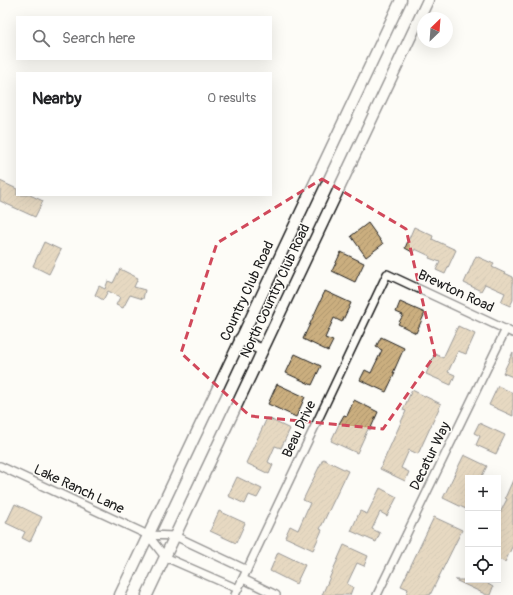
<!DOCTYPE html>
<html lang="en">
<head>
<meta charset="utf-8">
<style>
	body { margin:0; font-family:Pangolin,sans-serif; background:#f2f2f2; color:#202124 }
	.controls { position:absolute; right:12px; bottom:12px; display:grid; overflow:hidden; border-radius:0px; box-shadow:0 4px 16px #0002 }
	.controls button { width:36px; height:36px; display:grid; place-items:center; padding:0; border:0; border-bottom:1px solid #e0e0e0; background:#fff; color:#202124; font:20px sans-serif }
	.compass { position:absolute; left:417px; top:12px; width:36px; height:36px; border-radius:50%; background:#fff; box-shadow:0 4px 16px #0002; rotate:25deg }
	.list { margin:0; padding:0; list-style:none }
	h2 { display:flex; justify-content:space-between; align-items:center; height:52px; margin:0; padding:0 16px; font-size:17px }
	h2 small { font-size:13px; font-weight:400; color:#757577 }
	.icon { flex:none; width:22px; height:22px; fill:none; stroke:currentColor; stroke-width:2; stroke-linecap:round; stroke-linejoin:round }
	.map { position:relative; flex:none; width:513px; height:595px; overflow:hidden }
	.search { position:absolute; background:#fff; box-shadow:0 4px 16px #0002; left:16px; top:16px; width:256px; height:44px; display:flex; align-items:center; gap:10px; box-sizing:border-box; padding:0 14px; border-radius:0px; color:#757577; font-size:15px }
	.panel { position:absolute; background:#fff; box-shadow:0 4px 16px #0002; left:16px; top:72px; width:256px; height:124px; border-radius:0px }
	.map>svg:first-child { display:block }
	.building { fill:url(#building-hatch); stroke:#1c1c1c }
	.lines { fill:none; stroke-linecap:round; stroke-linejoin:round }
	.street-casing { stroke:#1c1c1c; stroke-width:10 }
	.secondary-casing { stroke:#1c1c1c; stroke-width:13 }
	.street { stroke:#fdfcf7; stroke-width:7 }
	.secondary { stroke:#fdfcf7; stroke-width:10 }
	.marked { fill:none; stroke:#d1495b; stroke-width:3; stroke-dasharray:8 5; stroke-linejoin:round }
	.labels { text-anchor:middle; dominant-baseline:central; stroke-width:3; stroke-linejoin:round; paint-order:stroke }
	.street-label { font-size:14px; fill:#1c1c1c; stroke:#fdfcf7 }
</style>
</head>
<body>
<div class="map">
<svg width="513" height="595" viewBox="0 0 513 595">
	<defs>
		<pattern id="building-hatch" width="6" height="6" patternUnits="userSpaceOnUse"><rect width="6" height="6" fill="#caae7f"/><path d="M-1 1l2-2M0 6l6-6M5 7l2-2" fill="none" stroke="#ad956d"/></pattern>
	</defs>
	<rect width="100%" height="100%" fill="#fdfcf7"/>
	<filter id="ink" filterUnits="userSpaceOnUse"><feTurbulence type="fractalNoise" baseFrequency=".025" numOctaves="2"/><feDisplacementMap in="SourceGraphic" scale="8" xChannelSelector="R" yChannelSelector="G"/><feConvolveMatrix kernelMatrix="1 2 1 2 8 2 1 2 1" color-interpolation-filters="sRGB"/></filter>
	<g filter="url(#ink)">
		<!-- building -->
		<g class="building">
			<polygon points="0,181 17,189 17,195 30,195 43,201 35,217 0,201"/>
			<polygon points="368,223 383,244 366,257 351,236"/>
			<polygon points="414,227 433,236 432,239 456,250 445,274 436,270 440,262 429,258 430,256 415,249 414,253 405,248"/>
			<polygon points="44,242 61,250 49,274 33,266"/>
			<polygon points="341,252 364,263 355,282 332,271"/>
			<polygon points="476,256 494,264 492,267 513,277 513,300 510,306 501,302 505,293 485,284 481,291 464,283"/>
			<polygon points="120,269 138,278 134,287 145,290 143,299 130,295 123,308 116,305 120,297 108,291 103,300 95,295 99,286 105,289 108,281 113,283"/>
			<polygon points="325,291 351,303 342,322 334,318 325,338 333,341 328,351 303,339"/>
			<polygon points="400,302 425,313 416,333 398,324 403,315 396,312"/>
			<polygon points="458,326 475,334 466,354 458,351 448,372 455,375 451,385 426,374 435,354 443,358"/>
			<polygon points="381,337 404,348 393,373 395,373 386,392 360,380 365,370 371,373 382,350 376,347"/>
			<polygon points="513,352 513,377 503,373"/>
			<polygon points="295,354 321,366 312,385 286,373"/>
			<polygon points="277,384 305,397 296,417 268,404"/>
			<polygon points="498,386 513,393 513,416 489,405"/>
			<polygon points="412,390 441,404 418,454 409,450 401,468 409,472 405,481 380,469 406,411 403,410"/>
			<polygon points="354,400 378,412 370,430 368,429 357,453 331,441 340,422 344,415 347,416"/>
			<polygon points="267,418 290,429 281,448 275,446 268,462 273,465 269,474 246,463"/>
			<polygon points="479,423 505,435 496,454 476,445 480,436 474,433"/>
			<polygon points="464,455 487,466 481,478 468,478 468,510 443,498"/>
			<polygon points="323,459 348,471 320,529 322,530 313,550 285,537 290,526 298,530 310,503 303,500"/>
			<polygon points="237,477 262,489 257,498 249,495 245,504 228,496"/>
			<polygon points="513,480 513,545 505,562 498,559 498,517 507,499 505,498"/>
			<polygon points="380,488 397,497 387,516 380,512 372,529 380,533 376,542 351,531 360,511 367,514"/>
			<polygon points="15,504 42,517 30,542 22,538 25,532 6,523"/>
			<polygon points="219,511 245,523 236,543 210,531"/>
			<polygon points="434,517 462,530 430,595 406,595 408,589 401,586"/>
			<polygon points="344,545 368,556 364,566 357,563 347,584 353,587 350,595 322,595"/>
			<polygon points="278,552 305,565 296,584 270,571"/>
			<polygon points="455,580 490,580 488,584 493,587 490,595 487,595"/>
		</g>
		<g class="lines">
			<!-- street casing -->
			<g class="street-casing">
				<g id="street">
					<polyline points="0,466 148,535"/>
					<polyline points="243,579 276,595"/>
					<polyline points="238,589 165,557 148,535 175,536 247,570"/>
					<polyline points="235,595 387,274 513,333"/>
					<polyline points="377,595 506,329"/>
				</g>
			</g>
			<!-- secondary casing -->
			<g class="secondary-casing">
				<g id="secondary">
					<polyline points="240,339 262,350"/>
					<polyline points="120,595 401,0"/>
					<polyline points="147,595 428,0"/>
				</g>
			</g>
			<!-- street -->
			<use href="#street" class="street"/>
			<!-- secondary -->
			<use href="#secondary" class="secondary"/>
		</g>
	</g>
	<!-- marked area -->
	<path d="M0 0H513V595H0ZM 322,179 L 406,229 L 435,355 L 383,429 L 250,416 L 181,353 L 217,243 Z" fill="#fdfcf7" fill-opacity=".55" fill-rule="evenodd"/>
	<path class="marked" d="M 322,179 L 406,229 L 435,355 L 383,429 L 250,416 L 181,353 L 217,243 Z"/>
	<g class="labels">
		<!-- street labels -->
		<g class="street-label">
			<text transform="translate(247 291) rotate(-65)">Country Club Road</text>
			<text transform="translate(275 291) rotate(-65)">North Country Club Road</text>
			<text transform="translate(456 291) rotate(25)">Brewton Road</text>
			<text transform="translate(299 429) rotate(-65)">Beau Drive</text>
			<text transform="translate(430 456) rotate(-64)">Decatur Way</text>
			<text transform="translate(79 489) rotate(25)">Lake Ranch Lane</text>
		</g>
	</g>
</svg>
<div class="controls">
<button>+</button>
<button>−</button>
<button><svg class="icon" aria-label="locate" viewBox="0 0 24 24"><circle cx="12" cy="12" r="6"/><path d="M12 2v4M12 18v4M2 12h4M18 12h4"/></svg></button>
</div>
<svg class="compass" viewBox="-18 -18 36 36"><path d="M0-13l5 13h-10z" fill="#e53935"/><path d="M0 13l5-13h-10z" fill="#757577"/></svg>
<div class="search"><svg class="icon" aria-label="search" viewBox="0 0 24 24"><circle cx="10" cy="10" r="6"/><path d="M15 15l6 6"/></svg>Search here</div>
<section class="panel">
<h2>Nearby<small>0 results</small></h2>
<ul class="list">
</ul>
</section>
</div>
</body>
</html>
